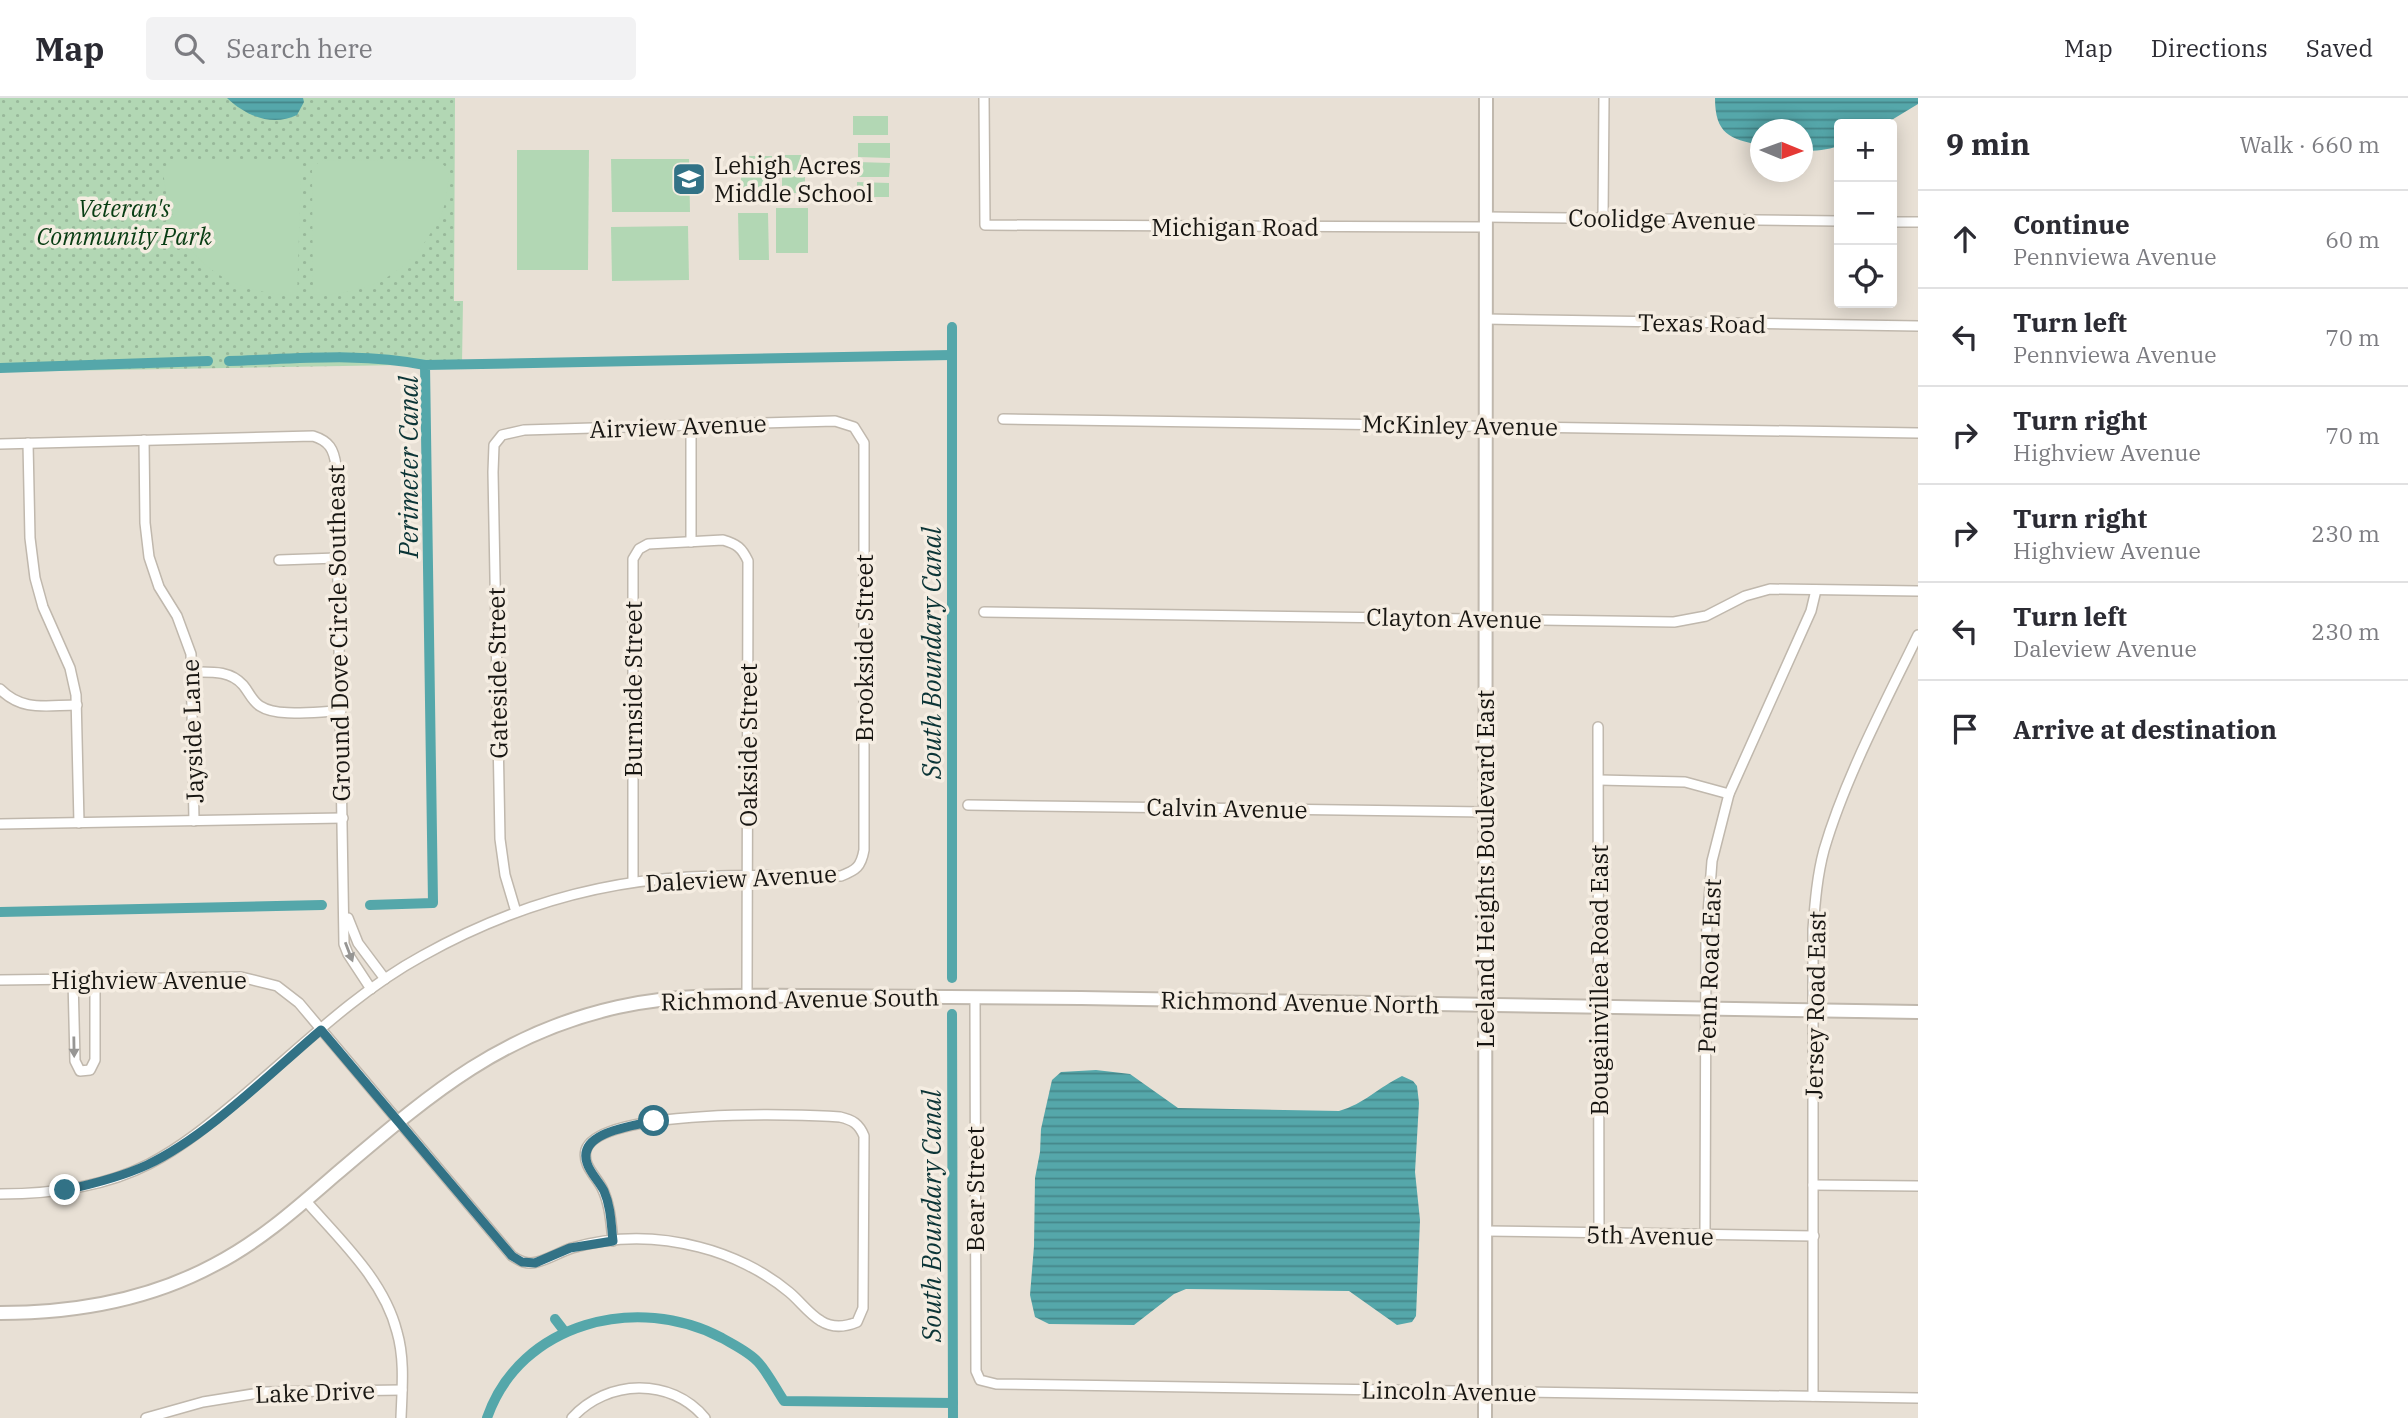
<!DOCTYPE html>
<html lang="en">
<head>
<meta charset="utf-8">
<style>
	body { margin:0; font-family:"IBM Plex Serif",serif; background:#f2f2f3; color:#2b2b33 }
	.controls { position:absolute; right:21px; top:21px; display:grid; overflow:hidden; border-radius:7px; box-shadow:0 4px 18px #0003 }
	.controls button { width:63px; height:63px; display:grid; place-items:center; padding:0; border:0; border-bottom:2px solid #e1e1e2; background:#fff; color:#2b2b33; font:35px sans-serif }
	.compass { position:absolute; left:1750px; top:21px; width:63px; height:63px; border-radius:50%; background:#fff; box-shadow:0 4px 18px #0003; rotate:91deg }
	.stop { position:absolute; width:21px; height:21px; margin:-16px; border:5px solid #327286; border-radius:50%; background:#fff }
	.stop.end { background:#327286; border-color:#fff; box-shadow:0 2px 7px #0008 }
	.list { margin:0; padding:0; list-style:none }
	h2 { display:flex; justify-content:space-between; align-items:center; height:91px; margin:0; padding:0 28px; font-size:30px }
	h2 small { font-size:23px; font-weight:400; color:#7c7c81 }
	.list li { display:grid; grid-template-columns:46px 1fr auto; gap:21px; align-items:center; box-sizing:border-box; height:98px; padding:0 28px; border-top:2px solid #e1e1e2 }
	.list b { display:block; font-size:26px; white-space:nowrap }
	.list p { margin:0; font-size:23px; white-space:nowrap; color:#7c7c81 }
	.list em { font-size:23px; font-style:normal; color:#7c7c81 }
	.icon { flex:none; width:38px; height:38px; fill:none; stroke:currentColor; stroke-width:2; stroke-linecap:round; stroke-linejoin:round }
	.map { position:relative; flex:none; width:1918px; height:1320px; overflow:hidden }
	header { display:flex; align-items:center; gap:42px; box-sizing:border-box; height:98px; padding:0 35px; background:#fff; border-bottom:2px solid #e1e1e2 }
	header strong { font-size:33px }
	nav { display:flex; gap:38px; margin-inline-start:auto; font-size:24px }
	.search { width:490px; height:63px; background:#f2f2f3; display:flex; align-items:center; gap:18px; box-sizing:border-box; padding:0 24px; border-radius:7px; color:#7c7c81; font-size:26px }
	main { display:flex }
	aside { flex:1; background:#fff }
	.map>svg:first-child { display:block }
	.park { fill:url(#park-dots) }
	.garden { fill:#b2d7b4 }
	.water { fill:url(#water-rules) }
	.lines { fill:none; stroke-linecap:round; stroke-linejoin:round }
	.canal { stroke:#55a7aa; stroke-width:10 }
	.street-casing { stroke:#c0b8ad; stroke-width:12 }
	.secondary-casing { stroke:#c0b8ad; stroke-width:16 }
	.street { stroke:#fff; stroke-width:9 }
	.secondary { stroke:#fff; stroke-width:12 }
	.oneway { fill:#979694 }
	.route { stroke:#327286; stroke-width:9 }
	.labels { text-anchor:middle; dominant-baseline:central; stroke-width:7; stroke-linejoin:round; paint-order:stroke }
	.poi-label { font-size:24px; fill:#181612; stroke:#f5ede2; text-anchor:start }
	.park-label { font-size:24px; font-style:italic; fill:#083d13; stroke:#f5ede2 }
	.street-label { font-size:24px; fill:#181612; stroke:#f5ede2 }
	.water-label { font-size:26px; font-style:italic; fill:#0b3436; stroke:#f5ede2 }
</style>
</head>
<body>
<header>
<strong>Map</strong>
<div class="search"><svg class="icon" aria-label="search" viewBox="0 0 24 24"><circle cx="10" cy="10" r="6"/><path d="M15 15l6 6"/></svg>Search here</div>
<nav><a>Map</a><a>Directions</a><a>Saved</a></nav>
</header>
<main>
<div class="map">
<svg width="1918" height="1320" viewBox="0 0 1918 1320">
	<defs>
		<pattern id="park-dots" width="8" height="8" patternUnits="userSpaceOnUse" patternTransform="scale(1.75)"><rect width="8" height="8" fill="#b2d7b4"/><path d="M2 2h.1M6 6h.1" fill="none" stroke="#98b89a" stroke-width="1.8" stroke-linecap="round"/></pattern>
		<pattern id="water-rules" width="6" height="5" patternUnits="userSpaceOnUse" patternTransform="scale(1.75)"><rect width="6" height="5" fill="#55a7aa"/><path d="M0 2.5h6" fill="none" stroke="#458789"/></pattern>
	</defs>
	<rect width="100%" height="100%" fill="#e8e0d5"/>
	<!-- park -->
	<polygon class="park" points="0,0 455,0 454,203 463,203 462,266 0,274"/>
	<!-- garden -->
	<g class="garden">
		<rect x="853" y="18" width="35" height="19"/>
		<polygon points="858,45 890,45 890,60 858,59"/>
		<polygon points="517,52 589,52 588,172 517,172"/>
		<rect x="782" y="57" width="23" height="38"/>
		<polygon points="741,58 772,58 772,101 741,102"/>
		<polygon points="611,61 689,61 690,114 612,114"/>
		<path d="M 172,62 L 290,62 L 301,73 L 297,198 C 216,194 171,154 163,72 Z"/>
		<path d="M 321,62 L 440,63 L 449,73 C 448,82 448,91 446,100 C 444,114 436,127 428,139 C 402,181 360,197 313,197 L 312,71 Z"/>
		<polygon points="857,64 890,65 889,79 857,79"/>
		<polygon points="857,84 889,85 889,99 857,99"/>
		<rect x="776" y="110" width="32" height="45"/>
		<polygon points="738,115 768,115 769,162 739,162"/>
		<polygon points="688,128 689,182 612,183 611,129"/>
	</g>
	<!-- water -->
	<g class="water">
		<path d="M 227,0 L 303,0 L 304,4 L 297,17 C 272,29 246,18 227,0 Z"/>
		<path d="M 1715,0 L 1918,0 L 1918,6 L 1885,26 L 1839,26 L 1839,48 C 1827,52 1816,53 1803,53 L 1802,32 L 1760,32 L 1760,47 C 1730,41 1715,36 1715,0 Z"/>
		<path d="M 1096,972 L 1130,976 L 1178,1010 L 1339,1013 C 1364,1006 1379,989 1402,978 L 1413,983 L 1417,988 L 1419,1005 L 1415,1074 L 1420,1122 L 1416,1218 L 1412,1224 L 1397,1227 L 1349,1193 L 1186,1191 L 1174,1196 L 1134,1227 L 1049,1226 L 1035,1219 L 1030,1197 L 1034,1148 L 1035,1080 L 1040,1054 L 1041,1031 L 1052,982 L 1061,974 Z"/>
	</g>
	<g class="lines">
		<!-- canal -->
		<g class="canal">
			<path d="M 229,263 C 295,261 361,254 425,267"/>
			<polyline points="0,270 208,263"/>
			<polyline points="370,807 433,805 425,267 952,257"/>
			<polyline points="0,814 322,807"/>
			<polyline points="952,880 952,229"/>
			<polyline points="952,916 953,1320"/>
			<polyline points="555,1221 565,1234"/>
			<path d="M 487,1320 C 520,1224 638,1195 722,1240 C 734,1247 749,1254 758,1264 C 768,1275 776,1291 784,1303 L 953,1305"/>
		</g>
		<!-- street casing -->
		<g class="street-casing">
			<g id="street">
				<polyline points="984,0 985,127 1486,129"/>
				<polyline points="1486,119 1839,123"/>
				<polyline points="1603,120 1604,0"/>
				<polyline points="1892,124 1918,124"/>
				<polyline points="1485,221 1918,228"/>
				<polyline points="1003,321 1918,335"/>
				<polyline points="144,342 145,425 149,459 159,489 177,518 191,556 194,723"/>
				<polyline points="28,345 30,440 35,480 43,509 70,570 76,597 79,725"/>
				<path d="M 0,346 L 313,338 C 329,343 334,351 336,368 L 344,846 L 348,856 L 371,891"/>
				<polyline points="691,444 691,327"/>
				<polyline points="279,462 337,460"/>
				<polyline points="984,514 1674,524 1706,518 1745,498 1770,491 1918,493"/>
				<path d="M 192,574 C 210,574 230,572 243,587 C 249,594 252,603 260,608 C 278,620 319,613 341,613"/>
				<path d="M 0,591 C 23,614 46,607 77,607"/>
				<polyline points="1598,629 1599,1136"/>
				<polyline points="1599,682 1685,684 1729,696"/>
				<polyline points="968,707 1485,714"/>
				<polyline points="0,726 343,720"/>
				<path d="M 633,784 L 633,461 L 639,451 L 648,446 L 723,442 C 737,446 742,450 748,463 L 747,898"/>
				<polyline points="348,820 358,845 385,881"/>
				<polyline points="73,881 75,963 80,973 90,972 95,962 95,881"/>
				<path d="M 0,882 L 241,879 L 277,888 L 299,905 L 512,1158 C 520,1163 527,1167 537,1164 C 549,1161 560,1154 572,1150 C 613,1138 657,1138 699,1149 C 731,1157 764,1173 789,1194 C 800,1203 809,1216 821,1223 C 832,1230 845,1229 857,1224 L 863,1210 L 864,1038 C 859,1026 853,1022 840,1019 C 802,1016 598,1010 586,1052 C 582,1067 596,1078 602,1090 C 610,1106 611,1125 613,1143"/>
				<polyline points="975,899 976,1273 980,1282 996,1286 1918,1300"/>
				<polyline points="1813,1087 1918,1088"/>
				<path d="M 0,1096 C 50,1096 104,1089 149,1066 C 184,1048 213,1023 243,998 C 300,950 356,894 422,858 C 504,812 594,784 688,779 C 739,776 790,778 841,778 C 856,772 861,769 864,752 L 864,345 L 854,329 L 835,323 L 524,332 L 502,337 L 494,347 L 493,374 L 500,741 L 505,777 L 516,814"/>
				<path d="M 306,1103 C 340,1142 384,1182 397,1234 C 405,1261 402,1292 401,1320"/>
				<polyline points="1486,1133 1814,1138"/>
				<polyline points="1705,1138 1706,842 1712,763 1729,696 1811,513 1816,492"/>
				<path d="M 1813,1298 L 1813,831 C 1815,805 1817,778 1824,752 C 1845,680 1885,605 1918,537"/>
				<polyline points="146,1320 203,1304 265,1294 402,1292"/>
				<path d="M 572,1320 C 607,1281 671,1279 705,1320"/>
			</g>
		</g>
		<!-- secondary casing -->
		<g class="secondary-casing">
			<g id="secondary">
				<path d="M 0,1215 C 75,1215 147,1203 214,1167 C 259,1144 297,1110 335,1077 C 426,1000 497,936 618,909 C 680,895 745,898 808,898 C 899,898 990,899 1081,900 C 1360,905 1639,910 1918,914"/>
				<polyline points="1485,1320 1486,0"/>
			</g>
		</g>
		<!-- street -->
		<use href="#street" class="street"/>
		<!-- secondary -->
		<use href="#secondary" class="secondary"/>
	</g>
	<!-- one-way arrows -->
	<defs><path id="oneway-solid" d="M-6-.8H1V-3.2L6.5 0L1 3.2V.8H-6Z" transform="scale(1.75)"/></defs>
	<g class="oneway">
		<use href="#oneway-solid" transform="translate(349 854) rotate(69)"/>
		<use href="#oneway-solid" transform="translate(74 949) rotate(89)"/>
	</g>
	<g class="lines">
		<!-- route -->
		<path class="route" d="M 65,1092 C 93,1086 121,1079 147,1067 C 208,1038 269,976 321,932 L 512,1158 L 522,1164 L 535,1165 L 570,1150 L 613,1143 C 611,1126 611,1109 604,1093 C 599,1083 590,1075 587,1065 C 577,1034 633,1028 654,1023"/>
	</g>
	<!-- icons -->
	<defs>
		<g id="school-square" transform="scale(1.75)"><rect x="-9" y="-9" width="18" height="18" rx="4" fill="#327286" stroke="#f5ede2"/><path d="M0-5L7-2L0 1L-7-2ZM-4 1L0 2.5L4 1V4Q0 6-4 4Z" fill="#fff"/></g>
	</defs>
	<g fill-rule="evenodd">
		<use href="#school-square" x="689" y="81"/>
	</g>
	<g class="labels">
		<!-- poi labels -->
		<g class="poi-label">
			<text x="714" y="67">Lehigh Acres<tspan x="714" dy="28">Middle School</tspan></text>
		</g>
		<!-- park labels -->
		<g class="park-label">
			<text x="124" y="110">Veteran's<tspan x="124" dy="28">Community Park</tspan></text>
		</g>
		<!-- street labels -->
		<g class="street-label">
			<text transform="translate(1662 121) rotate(1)">Coolidge Avenue</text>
			<text x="1235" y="129">Michigan Road</text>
			<text transform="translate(1702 225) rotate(1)">Texas Road</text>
			<text transform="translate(1460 327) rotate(1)">McKinley Avenue</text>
			<text transform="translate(678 328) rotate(-2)">Airview Avenue</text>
			<text transform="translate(1454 520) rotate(1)">Clayton Avenue</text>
			<text transform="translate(338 535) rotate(-91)">Ground Dove Circle Southeast</text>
			<text transform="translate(864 550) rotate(-90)">Brookside Street</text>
			<text transform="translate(497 575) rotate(-91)">Gateside Street</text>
			<text transform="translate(633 591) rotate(-90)">Burnside Street</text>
			<text transform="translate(192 633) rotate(-92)">Jayside Lane</text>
			<text transform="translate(748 647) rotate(-90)">Oakside Street</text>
			<text transform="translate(1227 710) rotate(1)">Calvin Avenue</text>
			<text transform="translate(1485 771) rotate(-90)">Leeland Heights Boulevard East</text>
			<text transform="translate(741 780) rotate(-3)">Daleview Avenue</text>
			<text transform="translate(1709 868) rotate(-88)">Penn Road East</text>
			<text x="149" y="882">Highview Avenue</text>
			<text transform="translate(1599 882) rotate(-90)">Bougainvillea Road East</text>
			<text transform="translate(800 901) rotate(-1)">Richmond Avenue South</text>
			<text transform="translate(1300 904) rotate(1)">Richmond Avenue North</text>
			<text transform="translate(1815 907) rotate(-89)">Jersey Road East</text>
			<text transform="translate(975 1091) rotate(-90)">Bear Street</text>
			<text transform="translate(1650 1137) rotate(1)">5th Avenue</text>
			<text transform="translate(1449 1293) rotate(1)">Lincoln Avenue</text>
			<text transform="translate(315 1294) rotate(-2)">Lake Drive</text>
		</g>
		<!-- water labels -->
		<g class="water-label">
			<text transform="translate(408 369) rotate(-90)">Perimeter Canal</text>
			<text transform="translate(931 555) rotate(-90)">South Boundary Canal</text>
			<text transform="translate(931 1118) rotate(-90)">South Boundary Canal</text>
		</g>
	</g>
</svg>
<div class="controls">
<button>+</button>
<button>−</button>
<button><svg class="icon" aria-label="locate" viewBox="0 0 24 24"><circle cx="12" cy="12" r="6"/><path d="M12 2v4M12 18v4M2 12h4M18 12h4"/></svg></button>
</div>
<svg class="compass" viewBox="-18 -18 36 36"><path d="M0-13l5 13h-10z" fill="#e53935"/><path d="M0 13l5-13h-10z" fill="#7c7c81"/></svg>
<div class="stop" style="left:654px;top:1023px"></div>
<div class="stop end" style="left:65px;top:1092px"></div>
</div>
<aside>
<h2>9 min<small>Walk · 660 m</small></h2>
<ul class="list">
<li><svg class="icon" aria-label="ahead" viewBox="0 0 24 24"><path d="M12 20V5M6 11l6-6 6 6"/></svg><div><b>Continue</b><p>Pennviewa Avenue</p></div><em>60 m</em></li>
<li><svg class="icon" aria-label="left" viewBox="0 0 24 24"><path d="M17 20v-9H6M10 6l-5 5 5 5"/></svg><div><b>Turn left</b><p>Pennviewa Avenue</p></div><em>70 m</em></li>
<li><svg class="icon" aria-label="right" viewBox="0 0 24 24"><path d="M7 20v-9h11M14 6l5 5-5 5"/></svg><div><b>Turn right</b><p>Highview Avenue</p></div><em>70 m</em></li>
<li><svg class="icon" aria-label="right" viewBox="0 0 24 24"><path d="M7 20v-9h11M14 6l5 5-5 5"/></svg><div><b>Turn right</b><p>Highview Avenue</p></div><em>230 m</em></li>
<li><svg class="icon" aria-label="left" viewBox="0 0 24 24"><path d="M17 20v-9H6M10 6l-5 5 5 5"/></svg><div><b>Turn left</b><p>Daleview Avenue</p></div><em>230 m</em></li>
<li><svg class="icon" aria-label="arrive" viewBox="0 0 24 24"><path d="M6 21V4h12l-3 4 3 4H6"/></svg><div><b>Arrive at destination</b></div></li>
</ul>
</aside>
</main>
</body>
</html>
